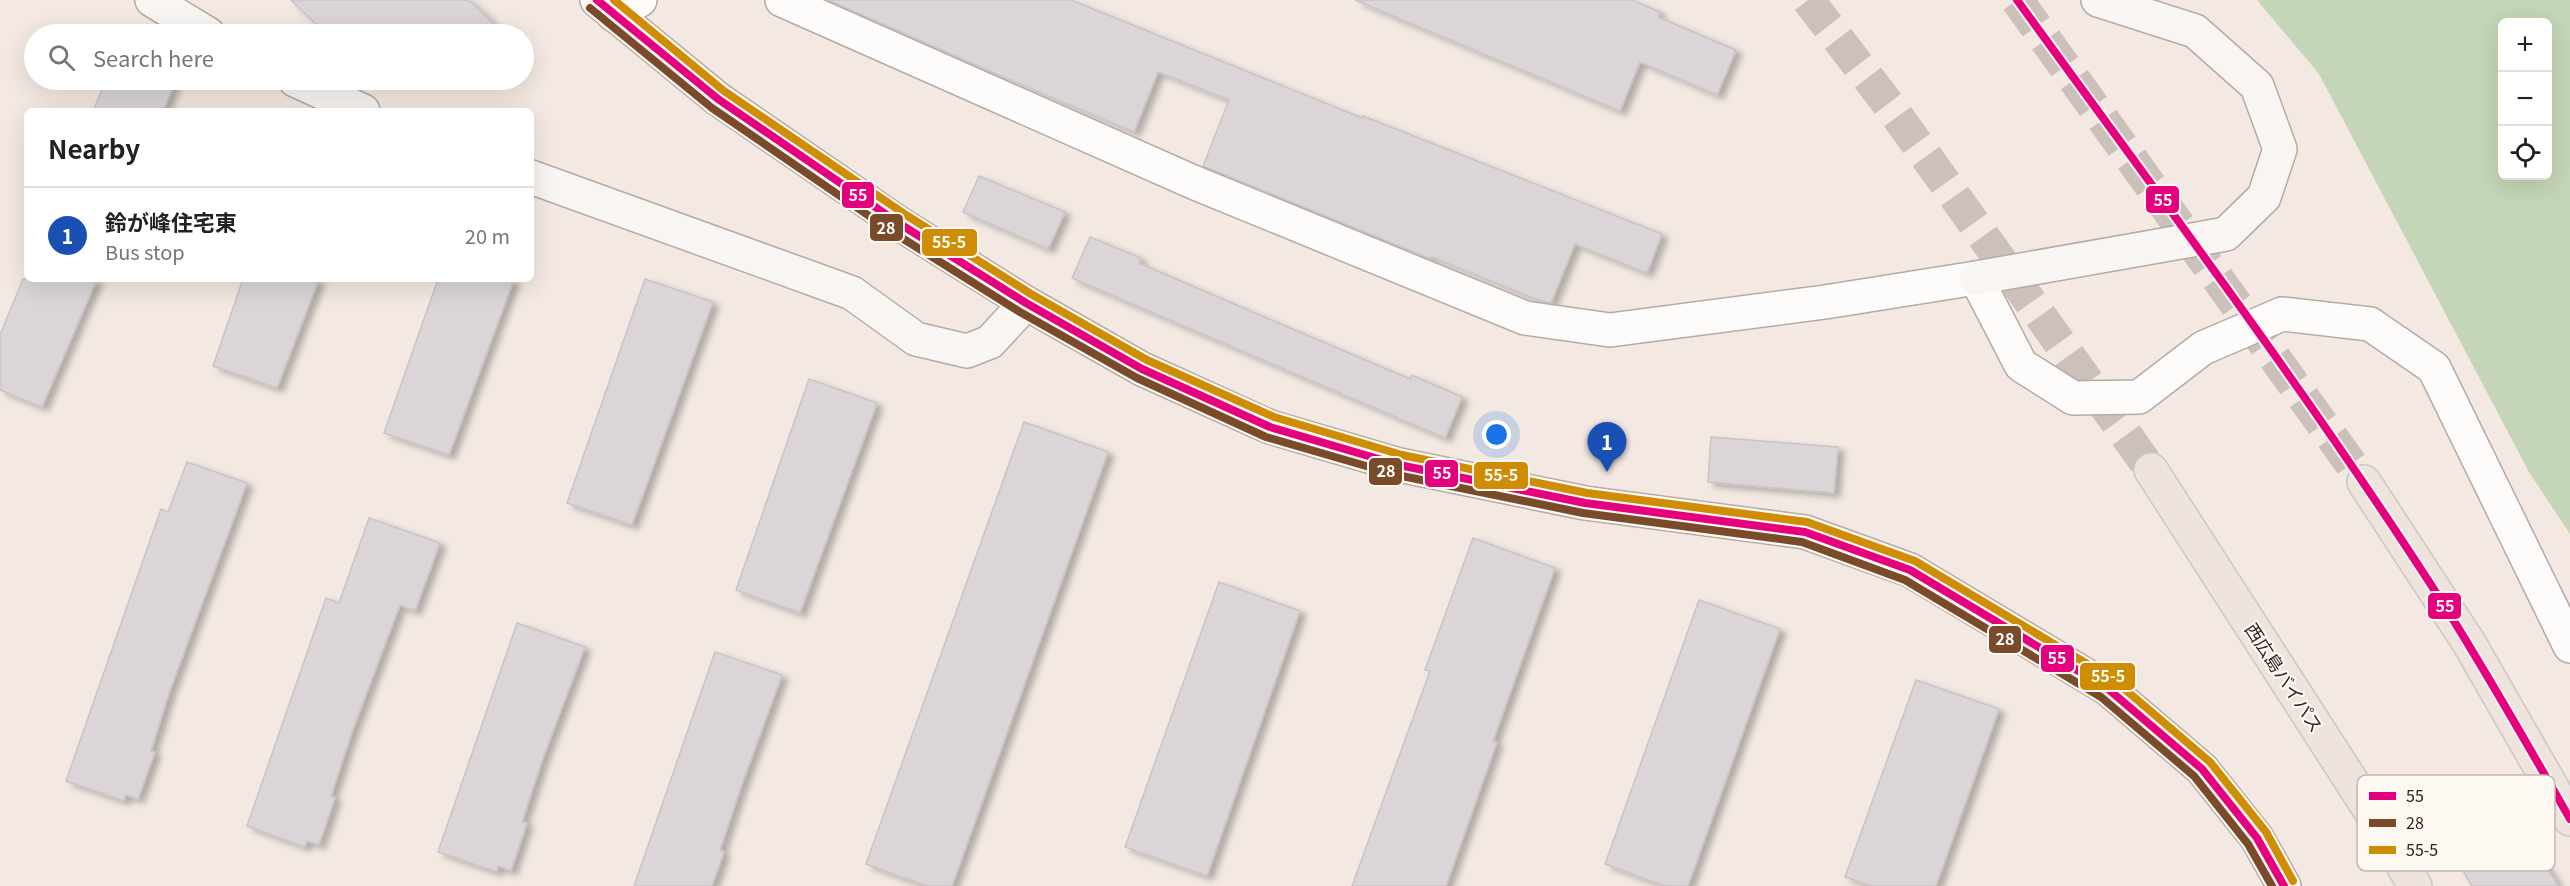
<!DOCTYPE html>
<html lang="en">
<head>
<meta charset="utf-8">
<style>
	body { margin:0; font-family:Georgia,"Noto Sans JP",serif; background:#f6f6f6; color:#222 }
	.controls { position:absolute; right:18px; top:18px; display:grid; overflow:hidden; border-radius:9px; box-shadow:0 6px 24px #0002 }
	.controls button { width:54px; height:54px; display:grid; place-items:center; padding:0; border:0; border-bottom:2px solid #e0e0e0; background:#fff; color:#222; font:30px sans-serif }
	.you { position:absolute; left:1497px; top:435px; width:21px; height:21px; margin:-15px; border:4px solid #fff; border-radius:50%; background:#1a73e8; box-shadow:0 0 0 9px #1a73e833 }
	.badge { display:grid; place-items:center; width:39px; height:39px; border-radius:50%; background:#d93025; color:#fff; font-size:20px; font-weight:700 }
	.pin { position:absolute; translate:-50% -50px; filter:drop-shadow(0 2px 3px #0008) }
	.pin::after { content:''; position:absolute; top:32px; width:21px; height:18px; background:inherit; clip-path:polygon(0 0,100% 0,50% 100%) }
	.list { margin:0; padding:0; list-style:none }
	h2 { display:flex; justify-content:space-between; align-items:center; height:78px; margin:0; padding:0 24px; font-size:26px }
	h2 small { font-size:20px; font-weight:400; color:#767676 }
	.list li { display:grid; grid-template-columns:39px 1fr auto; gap:18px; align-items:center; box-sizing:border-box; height:96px; padding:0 24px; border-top:2px solid #e0e0e0 }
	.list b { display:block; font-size:22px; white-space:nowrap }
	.list p { margin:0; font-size:20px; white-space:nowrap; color:#767676 }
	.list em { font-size:20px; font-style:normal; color:#767676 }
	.icon { flex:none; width:33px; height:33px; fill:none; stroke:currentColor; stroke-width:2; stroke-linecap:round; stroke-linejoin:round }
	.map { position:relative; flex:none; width:2570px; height:886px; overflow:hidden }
	.search { position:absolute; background:#fff; box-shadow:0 6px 24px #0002; left:24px; top:24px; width:510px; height:66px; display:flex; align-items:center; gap:15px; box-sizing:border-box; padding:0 21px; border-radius:33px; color:#767676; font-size:22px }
	.panel { position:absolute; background:#fff; box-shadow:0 6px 24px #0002; left:24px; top:108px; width:510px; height:174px; border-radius:9px }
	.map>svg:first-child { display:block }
	.forest { fill:#c4d6b7; fill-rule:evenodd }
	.building { fill:#dbd5d8; stroke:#cac3c6; stroke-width:1.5; filter:url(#shadow) }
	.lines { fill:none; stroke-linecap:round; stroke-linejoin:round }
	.highway-tunnel { stroke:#ccc1ba; stroke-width:33; stroke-dasharray:33 16; stroke-linecap:butt }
	.street-casing { stroke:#b5aba4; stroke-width:36 }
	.secondary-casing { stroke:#b5aba4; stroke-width:36 }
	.highway-casing { stroke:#cdc7c2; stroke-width:36 }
	.street { stroke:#fdfcfb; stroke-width:33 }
	.secondary { stroke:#f9f5f2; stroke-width:33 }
	.highway { stroke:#eee3dd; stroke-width:33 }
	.bus-1-casing { stroke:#fef8f3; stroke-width:12 }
	.bus-2-casing { stroke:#fef8f3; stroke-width:12 }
	.bus-3-casing { stroke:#fef8f3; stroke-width:12 }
	.bus-1 { stroke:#e5007d; stroke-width:8 }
	.bus-2 { stroke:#7a4b2a; stroke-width:8 }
	.bus-3 { stroke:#cf8c05; stroke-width:8 }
	.labels { text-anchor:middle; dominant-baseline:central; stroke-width:4.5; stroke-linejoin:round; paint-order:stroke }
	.street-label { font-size:18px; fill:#2f231a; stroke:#fef8f3 }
	.key { fill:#fef8f3; stroke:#c0b8b2; stroke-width:1.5 }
	.key-label { font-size:16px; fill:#2f231a }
	.line-badge { stroke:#fef8f3; stroke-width:2 }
	.badge-label { font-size:16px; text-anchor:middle; font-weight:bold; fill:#fff }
</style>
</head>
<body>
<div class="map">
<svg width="2570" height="886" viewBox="0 0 2570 886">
	<defs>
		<filter id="shadow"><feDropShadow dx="6" dy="4" stdDeviation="3" flood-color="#0004"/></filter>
	</defs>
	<rect width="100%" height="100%" fill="#f3e9e2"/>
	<!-- forest -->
	<path class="forest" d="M 2257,0 L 2570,0 L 2570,534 L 2529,472 L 2319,74 ZM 2502,22 L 2548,22 L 2548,176 L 2502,176 Z"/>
	<!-- building -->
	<g class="building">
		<polygon points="291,0 469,0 504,34 326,34"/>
		<polygon points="828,0 1071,0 1362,118 1363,116 1662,234 1647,273 1575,244 1551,303 1541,301 1432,257 1431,259 1203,166 1229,100 1158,72 1134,132 1008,79"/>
		<polygon points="1355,0 1632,0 1660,12 1658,17 1736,50 1717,95 1640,62 1620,111"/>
		<polygon points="106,80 176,80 163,111 93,111"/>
		<polygon points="979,176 1065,212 1048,249 963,212"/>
		<polygon points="1090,237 1141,258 1139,263 1269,319 1410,379 1412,375 1462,397 1445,438 1072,278"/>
		<polygon points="23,279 97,279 42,407 0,390 0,335"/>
		<polygon points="243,279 319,279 277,388 213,366"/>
		<polygon points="438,279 514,279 449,455 384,433"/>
		<polygon points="645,279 713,302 632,525 567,503"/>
		<polygon points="809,379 877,403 800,613 736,590"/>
		<polygon points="1024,422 1108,452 952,886 927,886 866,864"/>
		<polygon points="1711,437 1838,447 1834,493 1708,482"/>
		<polygon points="187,462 247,483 169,693 151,751 155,752 138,799 126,795 124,801 66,781 161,509 168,512"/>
		<polygon points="369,518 440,543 415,611 400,605 352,732 331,796 335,798 319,845 307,841 305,847 247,826 326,598 339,603"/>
		<polygon points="1473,538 1555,568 1493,741 1497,742 1446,886 1352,886 1430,671 1425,670"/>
		<polygon points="1219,582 1300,611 1207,876 1125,847"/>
		<polygon points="1699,600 1780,629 1688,886 1665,886 1605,864"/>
		<polygon points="517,623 585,647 543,758 522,822 527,823 511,871 498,866 497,872 438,852"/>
		<polygon points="715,652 782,675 741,787 720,850 724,852 712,886 634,886"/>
		<polygon points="1916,680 1999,709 1936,886 1871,886 1845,877"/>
		<polygon points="2493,778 2558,886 2472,886 2430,816"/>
	</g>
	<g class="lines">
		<!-- highway-tunnel -->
		<g class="highway-tunnel">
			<polyline points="1808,0 1892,109 2151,470"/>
			<polyline points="2017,0 2364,482"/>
		</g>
		<!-- street casing -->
		<g class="street-casing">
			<g id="street">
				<polyline points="782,0 1193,182 1525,318 1610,330 1825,302 1976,278 2021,365 2073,398 2139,397 2203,348 2282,314 2370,324 2434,368 2570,646"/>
				<polyline points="614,15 640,0"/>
			</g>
		</g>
		<!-- secondary casing -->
		<g class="secondary-casing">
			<g id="secondary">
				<polyline points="152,0 208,34"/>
				<polyline points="597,0 718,99 900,224 1026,303 1142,369 1270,427 1399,465 1585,503 1805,532 1910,570 2107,688 2202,769 2257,838 2284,886"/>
				<polyline points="295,80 363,111"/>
				<polyline points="531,177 852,293 916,339 967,351 990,342 1026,303"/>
				<polyline points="1976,278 2226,234 2264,197 2280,149 2257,86 2195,31 2098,0"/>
			</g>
		</g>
		<!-- highway casing -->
		<g class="highway-casing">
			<g id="highway">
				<polyline points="2151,470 2379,824 2415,886"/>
				<polyline points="2364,482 2469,643 2570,819"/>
			</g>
		</g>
		<!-- street -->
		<use href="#street" class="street"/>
		<!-- secondary -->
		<use href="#secondary" class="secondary"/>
		<!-- highway -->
		<use href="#highway" class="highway"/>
		<!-- bus-1 casing -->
		<g class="bus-1-casing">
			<g id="bus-1">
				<polyline points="597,0 718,99 900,224 1026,303 1142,369 1270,427 1399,465 1585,503 1805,532 1910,570 2107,688 2202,769 2257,838 2284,886"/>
				<path d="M 2017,0 C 2162,200 2311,397 2444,605 C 2488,675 2529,747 2570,819"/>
			</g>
		</g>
		<!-- bus-2 casing -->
		<g class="bus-2-casing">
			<polyline id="bus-2" points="590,8 712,108 894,233 1020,312 1137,378 1266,437 1397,475 1583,513 1802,542 1905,580 2101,697 2194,776 2248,844 2272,886"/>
		</g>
		<!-- bus-3 casing -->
		<g class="bus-3-casing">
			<polyline id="bus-3" points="614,0 724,91 906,215 1031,294 1147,360 1274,417 1402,455 1587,493 1807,522 1915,561 2114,680 2210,762 2266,832 2293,881"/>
		</g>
		<!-- bus-1 -->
		<use href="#bus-1" class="bus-1"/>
		<!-- bus-2 -->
		<use href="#bus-2" class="bus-2"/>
		<!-- bus-3 -->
		<use href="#bus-3" class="bus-3"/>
	</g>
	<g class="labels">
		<!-- street labels -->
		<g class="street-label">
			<text transform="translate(2285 677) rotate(57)">西広島バイパス</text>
		</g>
	</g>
	<!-- legend -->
	<rect x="2357" y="775" width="198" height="96" rx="9" class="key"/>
	<rect x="2369" y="792" width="27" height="8" fill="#e5007d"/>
	<rect x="2369" y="819" width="27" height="8" fill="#7a4b2a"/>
	<rect x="2369" y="846" width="27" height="8" fill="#cf8c05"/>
	<g class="key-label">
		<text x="2406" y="802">55</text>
		<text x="2406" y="829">28</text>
		<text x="2406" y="856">55-5</text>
	</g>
	<g class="line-badge">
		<rect x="841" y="181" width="34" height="28" rx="6" fill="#e5007d"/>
		<rect x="2145" y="185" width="35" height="29" rx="6" fill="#e5007d"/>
		<rect x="869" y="213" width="35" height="29" rx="6" fill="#7a4b2a"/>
		<rect x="921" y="228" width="57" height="29" rx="6" fill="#cf8c05"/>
		<rect x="1368" y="457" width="35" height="29" rx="6" fill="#7a4b2a"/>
		<rect x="1424" y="459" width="35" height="29" rx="6" fill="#e5007d"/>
		<rect x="1473" y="461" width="56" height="29" rx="6" fill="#cf8c05"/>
		<rect x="2427" y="592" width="35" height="28" rx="6" fill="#e5007d"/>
		<rect x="1988" y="625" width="34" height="29" rx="6" fill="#7a4b2a"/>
		<rect x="2040" y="644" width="35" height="29" rx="6" fill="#e5007d"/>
		<rect x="2079" y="662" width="57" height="29" rx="6" fill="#cf8c05"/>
	</g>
	<g class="badge-label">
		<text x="858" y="201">55</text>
		<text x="2163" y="206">55</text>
		<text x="886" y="234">28</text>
		<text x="949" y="248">55-5</text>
		<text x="1386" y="477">28</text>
		<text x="1442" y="479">55</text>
		<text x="1501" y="481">55-5</text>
		<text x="2445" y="612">55</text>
		<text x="2005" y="645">28</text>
		<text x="2057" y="664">55</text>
		<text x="2108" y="682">55-5</text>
	</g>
</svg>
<div class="controls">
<button>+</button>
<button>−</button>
<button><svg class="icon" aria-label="locate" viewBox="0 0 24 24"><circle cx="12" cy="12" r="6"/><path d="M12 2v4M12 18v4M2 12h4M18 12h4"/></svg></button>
</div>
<div class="you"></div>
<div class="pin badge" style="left:1607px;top:472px;background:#1a4fb4">1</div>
<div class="search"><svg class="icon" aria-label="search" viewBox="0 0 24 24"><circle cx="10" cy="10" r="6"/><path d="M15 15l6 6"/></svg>Search here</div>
<section class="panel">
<h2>Nearby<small></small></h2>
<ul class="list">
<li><span class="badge" style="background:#1a4fb4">1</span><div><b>鈴が峰住宅東</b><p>Bus stop</p></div><em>20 m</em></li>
</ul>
</section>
</div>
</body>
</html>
